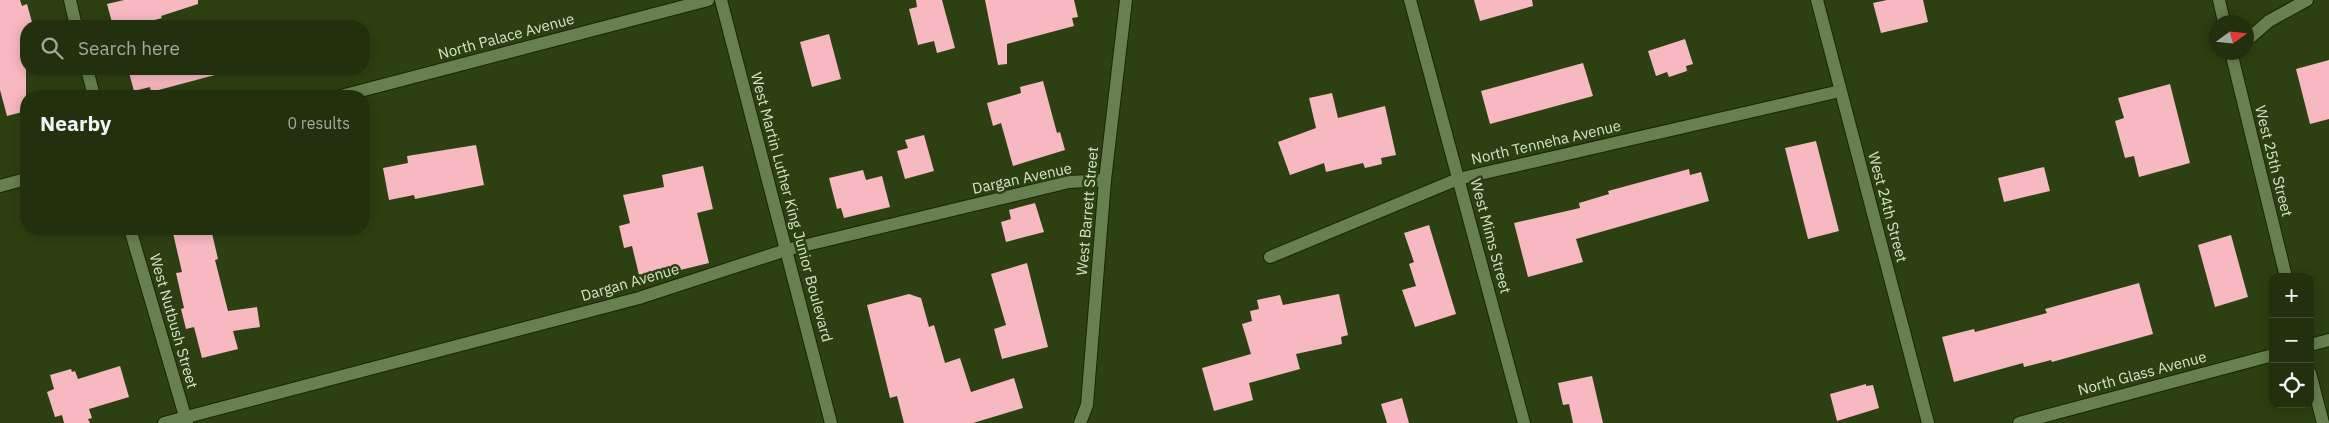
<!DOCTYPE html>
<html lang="en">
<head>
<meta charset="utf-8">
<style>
	body { margin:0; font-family:"IBM Plex Sans",sans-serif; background:#2a3816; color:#f1f3f6 }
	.controls { position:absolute; right:15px; bottom:15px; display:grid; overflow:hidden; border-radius:10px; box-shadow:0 2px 12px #0003 }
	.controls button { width:45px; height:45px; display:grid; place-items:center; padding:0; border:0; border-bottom:1px solid #3f4b2e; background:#22300d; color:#f1f3f6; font:25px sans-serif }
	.compass { position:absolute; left:2209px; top:15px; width:45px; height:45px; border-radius:50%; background:#22300d; box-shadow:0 2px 12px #0003; rotate:75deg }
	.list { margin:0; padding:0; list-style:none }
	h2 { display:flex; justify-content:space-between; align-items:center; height:65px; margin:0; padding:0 20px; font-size:21px }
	h2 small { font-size:16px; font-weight:400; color:#a2a99d }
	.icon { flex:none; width:28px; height:28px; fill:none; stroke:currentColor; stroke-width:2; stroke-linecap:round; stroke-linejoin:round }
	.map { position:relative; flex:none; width:2329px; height:423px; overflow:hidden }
	.search { position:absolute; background:#22300d; box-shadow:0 2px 12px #0003; left:20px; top:20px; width:350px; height:55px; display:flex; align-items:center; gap:12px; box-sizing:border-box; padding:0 18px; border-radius:20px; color:#a2a99d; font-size:19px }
	.panel { position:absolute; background:#22300d; box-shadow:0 2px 12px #0003; left:20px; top:90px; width:350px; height:145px; border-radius:20px }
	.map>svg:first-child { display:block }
	.building { fill:#f7b8c1 }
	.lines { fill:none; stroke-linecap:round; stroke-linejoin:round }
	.lane-casing { stroke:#172603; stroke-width:14 }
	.street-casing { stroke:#172603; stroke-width:14 }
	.secondary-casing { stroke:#172603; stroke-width:14 }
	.lane { stroke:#687f4f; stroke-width:12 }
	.street { stroke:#687f4f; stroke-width:12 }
	.secondary { stroke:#687f4f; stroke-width:12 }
	.labels { text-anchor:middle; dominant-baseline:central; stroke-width:5; stroke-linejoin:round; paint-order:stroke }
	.street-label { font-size:15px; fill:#d6e4ca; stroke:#2d4011 }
</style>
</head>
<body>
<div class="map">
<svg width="2329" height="423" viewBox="0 0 2329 423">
	<rect width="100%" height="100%" fill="#2d4011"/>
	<!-- building -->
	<g class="building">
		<polygon points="0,0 20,0 22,6 27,4 33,26 26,26 26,111 7,116 0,90"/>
		<polygon points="124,0 198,0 198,4 161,16 162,18 132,26 113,26 107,4"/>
		<polygon points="916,0 942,0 955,48 937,53 934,41 918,45 909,9 917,7"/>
		<polygon points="985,0 1074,0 1078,17 1072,18 1074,26 1007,44 1007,64 998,65"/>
		<polygon points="1474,0 1532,0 1533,6 1480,21"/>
		<polygon points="1887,0 1923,0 1928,22 1881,33 1873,3"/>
		<polygon points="829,34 841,79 812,87 800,42"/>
		<polygon points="1685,39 1693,64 1686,66 1687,71 1669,77 1667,72 1656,76 1648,51"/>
		<polygon points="2329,60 2329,119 2310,124 2296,69"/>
		<polygon points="1583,63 1593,96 1490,124 1481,91"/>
		<polygon points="128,69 214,69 215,75 151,92 150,87 134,91"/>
		<polygon points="1043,81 1057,133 1060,132 1065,150 1013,166 1001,123 993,126 987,103 1021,93 1020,87"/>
		<polygon points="2170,84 2190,163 2139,177 2134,156 2125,158 2115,121 2124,118 2118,98"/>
		<polygon points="1332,93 1338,118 1385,106 1396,155 1381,158 1382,164 1365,168 1363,163 1326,172 1324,163 1290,175 1278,142 1316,128 1309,98"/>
		<polygon points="924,135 934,171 905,179 897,151 908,148 905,140"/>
		<polygon points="1816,141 1839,231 1808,239 1785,148"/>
		<polygon points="476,145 484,185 415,199 414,195 389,200 383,168 408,163 407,156"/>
		<polygon points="703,166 713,209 697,213 709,263 660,275 659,270 639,275 632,246 624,248 619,226 630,223 623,195 664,187 662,175"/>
		<polygon points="2044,167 2050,191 2004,202 1998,178"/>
		<polygon points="1689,169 1690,175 1701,172 1709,201 1576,239 1583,262 1528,277 1514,223 1580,208 1579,203 1609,194 1608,191"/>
		<polygon points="863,170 866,180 882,176 890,207 844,218 841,208 837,209 829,178"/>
		<polygon points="1035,203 1044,232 1006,242 1001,222 1011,219 1009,210"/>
		<polygon points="1429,225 1456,314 1415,327 1402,290 1416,286 1409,264 1414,262 1404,233"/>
		<polygon points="172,229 211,229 218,259 215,260 228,311 257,307 260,327 233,331 238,349 202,358 194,327 186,329 181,309 184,308 176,273 182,272"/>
		<polygon points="2231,235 2248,297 2215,307 2198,245"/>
		<polygon points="1027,263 1048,347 1002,359 994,329 1006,325 991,274"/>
		<polygon points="2139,283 2153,334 2052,362 2051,360 2024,367 2023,363 1954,382 1942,337 1974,329 1975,332 2047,313 2045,309"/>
		<polygon points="909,294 921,298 929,327 934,325 945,363 960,358 971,392 1014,378 1023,408 973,423 904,423 897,396 890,398 867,305"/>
		<polygon points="1339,294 1348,335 1341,337 1342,344 1296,354 1300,369 1249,383 1253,400 1214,411 1202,368 1251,354 1242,324 1252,321 1250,311 1259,309 1257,300 1280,295 1283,305"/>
		<polygon points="120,366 129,397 89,409 92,418 88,419 90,423 64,423 62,415 55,417 47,392 54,389 50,375 71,369 72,372 75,371 78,379"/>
		<polygon points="1592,376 1603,423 1573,423 1569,404 1563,405 1558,383"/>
		<polygon points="1866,384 1866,386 1873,385 1879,408 1837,421 1830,394"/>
		<polygon points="1402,398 1409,423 1387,423 1381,404"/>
	</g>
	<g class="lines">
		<!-- lane casing -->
		<g class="lane-casing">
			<polyline id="lane" points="164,423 639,298 786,250 1069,182 1105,180"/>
		</g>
		<!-- street casing -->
		<g class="street-casing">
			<g id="street">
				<polyline points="70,0 76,26"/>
				<polyline points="1410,0 1524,423"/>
				<polyline points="1817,0 1928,423"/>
				<polyline points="2219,0 2224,22"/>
				<polyline points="2246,41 2269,21 2307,0"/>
				<polyline points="2231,52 2286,277"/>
				<polyline points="87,69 94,96"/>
				<polyline points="130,229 187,423"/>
				<polyline points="1270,257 1458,179 1840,91"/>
				<polyline points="2310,345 2329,340"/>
				<polyline points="2310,373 2323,423"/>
				<polyline points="1080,423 1087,405 1105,180 1126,0"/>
				<polyline points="2019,423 2273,355"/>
			</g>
		</g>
		<!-- secondary casing -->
		<g class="secondary-casing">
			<g id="secondary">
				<polyline points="721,0 831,423"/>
				<polyline points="341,96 708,0"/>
				<polyline points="0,186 26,179"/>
			</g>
		</g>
		<!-- lane -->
		<use href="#lane" class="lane"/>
		<!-- street -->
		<use href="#street" class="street"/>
		<!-- secondary -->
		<use href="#secondary" class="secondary"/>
	</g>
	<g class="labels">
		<!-- street labels -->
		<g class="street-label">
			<text transform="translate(506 36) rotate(-15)">North Palace Avenue</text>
			<text transform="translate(1546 142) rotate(-13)">North Tenneha Avenue</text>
			<text transform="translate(2274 161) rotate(76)">West 25th Street</text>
			<text transform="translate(1022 178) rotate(-12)">Dargan Avenue</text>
			<text transform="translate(792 207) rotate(75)">West Martin Luther King Junior Boulevard</text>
			<text transform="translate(1888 207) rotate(75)">West 24th Street</text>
			<text transform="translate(1087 211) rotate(-85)">West Barrett Street</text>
			<text transform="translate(1491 236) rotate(75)">West Mims Street</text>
			<text transform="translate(630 282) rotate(-16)">Dargan Avenue</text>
			<text transform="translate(174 321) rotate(74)">West Nutbush Street</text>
			<text transform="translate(2142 373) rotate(-15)">North Glass Avenue</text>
		</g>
	</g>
</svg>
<div class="controls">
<button>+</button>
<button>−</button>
<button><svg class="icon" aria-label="locate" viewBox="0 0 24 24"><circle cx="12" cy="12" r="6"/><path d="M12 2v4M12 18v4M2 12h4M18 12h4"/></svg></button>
</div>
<svg class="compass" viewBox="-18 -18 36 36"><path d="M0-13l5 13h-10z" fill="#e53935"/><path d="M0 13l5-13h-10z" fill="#a2a99d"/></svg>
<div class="search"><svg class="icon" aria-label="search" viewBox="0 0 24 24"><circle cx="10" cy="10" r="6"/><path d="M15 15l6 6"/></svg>Search here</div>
<section class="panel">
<h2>Nearby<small>0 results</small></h2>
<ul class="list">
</ul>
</section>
</div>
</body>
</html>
